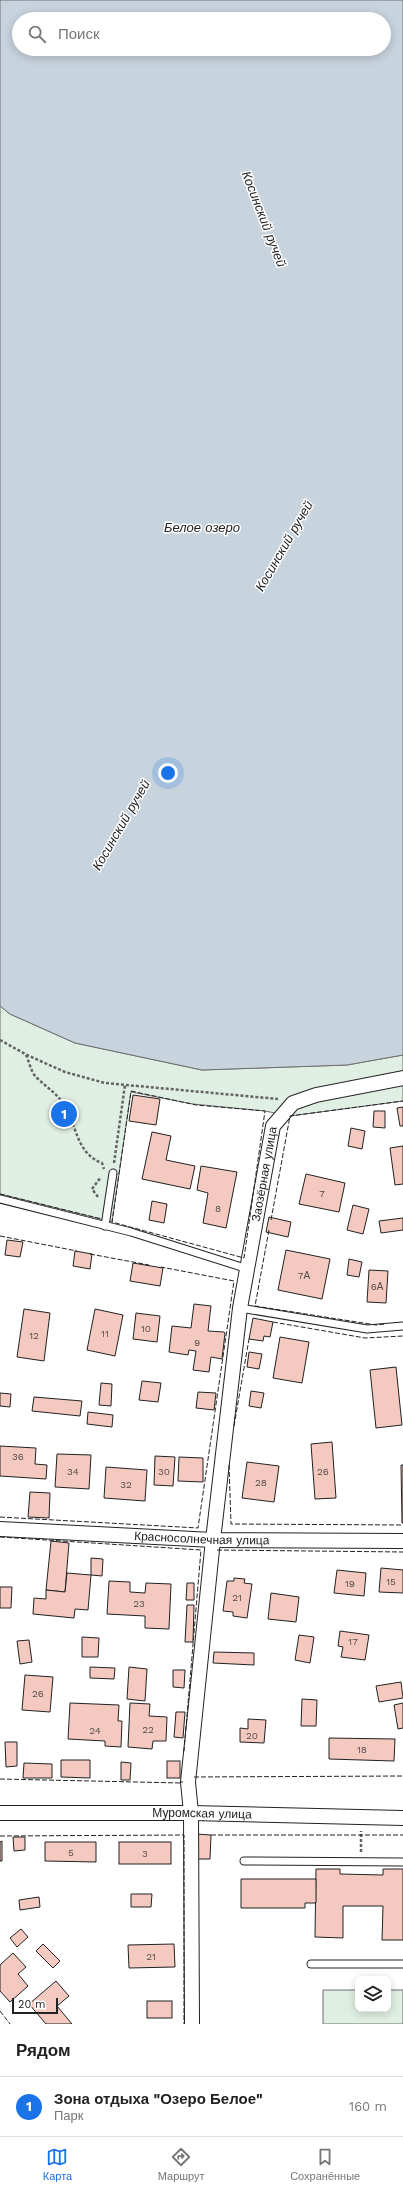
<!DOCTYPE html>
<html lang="ru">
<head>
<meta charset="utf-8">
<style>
	body { margin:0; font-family:"Work Sans",sans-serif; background:#f2f2f2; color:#222 }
	.controls { position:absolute; right:12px; bottom:12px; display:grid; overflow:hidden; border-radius:8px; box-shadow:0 2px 10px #0003 }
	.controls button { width:36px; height:36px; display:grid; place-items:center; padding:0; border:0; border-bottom:1px solid #e0e0e0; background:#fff; color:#222; font:20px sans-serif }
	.scale { position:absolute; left:12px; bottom:10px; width:46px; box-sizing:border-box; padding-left:4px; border:2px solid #222; border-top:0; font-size:11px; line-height:14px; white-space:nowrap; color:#222; -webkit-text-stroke:3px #fff; paint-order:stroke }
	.you { position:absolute; left:168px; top:773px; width:14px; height:14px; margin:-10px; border:3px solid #fff; border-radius:50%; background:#1a73e8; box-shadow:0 0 0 6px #1a73e833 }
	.badge { display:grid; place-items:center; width:26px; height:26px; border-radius:50%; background:#1a73e8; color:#fff; font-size:13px; font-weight:700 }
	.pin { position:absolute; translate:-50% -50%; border:2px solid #fff; box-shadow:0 1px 4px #0006 }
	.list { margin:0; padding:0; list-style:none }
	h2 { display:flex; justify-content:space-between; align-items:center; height:52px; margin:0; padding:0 16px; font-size:17px }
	h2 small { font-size:13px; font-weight:400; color:#767676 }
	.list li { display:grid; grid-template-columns:26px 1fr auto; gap:12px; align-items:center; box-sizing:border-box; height:60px; padding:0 16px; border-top:1px solid #e0e0e0 }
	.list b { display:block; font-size:15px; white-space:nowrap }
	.list p { margin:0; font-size:13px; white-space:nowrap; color:#767676 }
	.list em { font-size:13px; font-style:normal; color:#767676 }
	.icon { flex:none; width:22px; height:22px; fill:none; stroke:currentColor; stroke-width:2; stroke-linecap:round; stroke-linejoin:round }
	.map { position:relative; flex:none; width:403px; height:2024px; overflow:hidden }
	.search { position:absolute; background:#fff; box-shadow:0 2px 10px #0003; left:12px; right:12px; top:12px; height:44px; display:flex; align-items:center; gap:10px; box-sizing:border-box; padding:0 14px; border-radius:22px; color:#767676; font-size:15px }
	.sheet { height:112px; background:#fff }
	nav { display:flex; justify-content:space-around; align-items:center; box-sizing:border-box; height:56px; border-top:1px solid #e0e0e0; background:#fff; font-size:11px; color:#767676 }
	nav a { display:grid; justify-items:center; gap:2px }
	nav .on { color:#1a73e8 }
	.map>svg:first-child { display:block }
	.green { fill:#e0efe3; stroke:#6f6f6f }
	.water { fill:#c7d3dd; stroke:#6f6f6f; fill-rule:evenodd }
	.building { fill:#f3c9c0; stroke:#222 }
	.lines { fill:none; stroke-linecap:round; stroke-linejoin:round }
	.service-casing { stroke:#222; stroke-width:9 }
	.minor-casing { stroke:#222; stroke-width:16 }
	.path { stroke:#646464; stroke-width:2.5; stroke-dasharray:3 2; stroke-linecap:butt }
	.service { stroke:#fff; stroke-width:7 }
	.minor { stroke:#fff; stroke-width:14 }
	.fence { stroke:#222; stroke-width:1; stroke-dasharray:5 2; stroke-linecap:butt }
	.labels { text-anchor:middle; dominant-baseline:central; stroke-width:3; stroke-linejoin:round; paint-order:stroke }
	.number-label { font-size:10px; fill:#564c4a }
	.street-label { font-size:12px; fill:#222; stroke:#fff }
	.water-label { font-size:13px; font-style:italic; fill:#222; stroke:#fff }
</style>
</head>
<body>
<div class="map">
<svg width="403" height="2024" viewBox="0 0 403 2024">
	<rect width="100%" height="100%" fill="#fff"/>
	<!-- green -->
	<g class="green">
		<polygon points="0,1006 10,1014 75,1043 202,1070 347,1065 403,1055 403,1101 290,1116 265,1111 193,1104 131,1092 112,1222 0,1194"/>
		<polygon points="323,1990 358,1990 358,2009 388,2009 388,1990 403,1990 403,2024 323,2024"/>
	</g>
	<!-- water -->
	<path class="water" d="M 0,0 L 403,0 L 403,1055 L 347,1065 L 202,1070 L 75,1043 L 10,1014 L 0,1006 ZM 19,19 L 384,19 L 384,49 L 19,49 Z"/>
	<!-- building -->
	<g class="building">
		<polygon points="133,1095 160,1099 156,1125 129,1121"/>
		<polygon points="403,1107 403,1126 400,1126 397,1108"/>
		<polygon points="374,1111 385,1111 385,1128 373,1127"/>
		<polygon points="351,1128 365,1131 362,1149 348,1146"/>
		<polygon points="152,1132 171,1136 166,1160 195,1166 190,1189 142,1179"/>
		<polygon points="403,1146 403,1184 395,1185 390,1148"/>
		<polygon points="201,1166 237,1172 226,1228 203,1223 208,1193 197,1190"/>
		<polygon points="306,1174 345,1183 339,1212 299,1204"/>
		<polygon points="152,1201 167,1204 164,1223 149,1220"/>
		<polygon points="353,1205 369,1209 363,1234 347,1230"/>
		<polygon points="269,1217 291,1222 288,1237 266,1232"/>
		<polygon points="403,1218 403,1230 381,1233 379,1221"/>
		<polygon points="7,1240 23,1242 20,1257 5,1255"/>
		<polygon points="286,1250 330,1259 322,1299 278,1290"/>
		<polygon points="75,1251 92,1254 90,1269 73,1266"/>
		<polygon points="349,1259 362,1262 359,1277 347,1275"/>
		<polygon points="133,1263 163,1268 160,1286 130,1281"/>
		<polygon points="369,1270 388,1271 386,1303 367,1302"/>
		<polygon points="194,1304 211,1306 208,1331 224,1332 225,1333 222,1359 211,1357 209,1372 193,1370 196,1351 189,1350 188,1355 169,1352 172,1326 191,1328"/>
		<polygon points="24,1309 50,1313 44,1361 17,1357"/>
		<polygon points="95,1309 123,1315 115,1356 87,1350"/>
		<polygon points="136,1313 160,1316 157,1342 133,1339"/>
		<polygon points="253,1318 273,1322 270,1337 264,1336 263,1341 249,1339"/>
		<polygon points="280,1337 309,1342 302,1383 273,1378"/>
		<polygon points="249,1352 262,1354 259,1369 247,1367"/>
		<polygon points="396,1367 402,1425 376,1428 370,1370"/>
		<polygon points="142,1381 161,1383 158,1402 139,1400"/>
		<polygon points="101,1383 112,1384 111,1406 99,1405"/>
		<polygon points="251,1391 264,1393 261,1408 249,1406"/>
		<polygon points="198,1392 216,1393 214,1410 196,1408"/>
		<polygon points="0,1393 11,1394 10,1407 0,1406"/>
		<polygon points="34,1397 82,1401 80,1416 32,1411"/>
		<polygon points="88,1412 113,1415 112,1427 87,1424"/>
		<polygon points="332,1442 336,1498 315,1499 311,1444"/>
		<polygon points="0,1446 36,1448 35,1464 47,1465 46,1479 0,1476"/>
		<polygon points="57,1454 91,1455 89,1489 55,1487"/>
		<polygon points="155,1456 175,1457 173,1486 154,1485"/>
		<polygon points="179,1457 203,1458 203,1482 178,1481"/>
		<polygon points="247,1462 279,1466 274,1502 242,1498"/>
		<polygon points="401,1465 403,1465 403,1523 402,1523"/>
		<polygon points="106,1467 147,1470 145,1501 104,1498"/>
		<polygon points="30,1492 50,1493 49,1518 28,1517"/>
		<polygon points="51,1541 69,1543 65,1592 46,1590"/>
		<polygon points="91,1558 103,1559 102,1576 91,1575"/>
		<polygon points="381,1568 403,1570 403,1593 379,1592"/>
		<polygon points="337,1570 366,1573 364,1596 334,1593"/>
		<polygon points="67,1573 91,1575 88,1610 75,1609 74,1618 33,1614 34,1598 46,1599 46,1590 65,1592"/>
		<polygon points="234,1578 245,1579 244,1583 252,1584 247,1618 233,1616 233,1612 223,1611 227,1581 234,1581"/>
		<polygon points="109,1581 130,1582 130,1592 145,1593 146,1583 171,1584 169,1629 145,1628 145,1616 107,1614"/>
		<polygon points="187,1583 194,1583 194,1600 186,1600"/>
		<polygon points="0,1587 12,1587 11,1608 0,1608"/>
		<polygon points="271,1593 299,1597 296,1622 268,1619"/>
		<polygon points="187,1605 194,1605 193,1642 185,1642"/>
		<polygon points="340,1631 369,1635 365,1660 341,1657 343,1647 338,1646"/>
		<polygon points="299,1635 314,1637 310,1663 295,1660"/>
		<polygon points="82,1637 99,1638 98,1657 82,1657"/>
		<polygon points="29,1640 32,1662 20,1664 17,1641"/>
		<polygon points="214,1652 254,1653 254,1665 213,1663"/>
		<polygon points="90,1667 115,1668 114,1679 90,1678"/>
		<polygon points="129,1667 147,1669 145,1701 127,1699"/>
		<polygon points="173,1670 185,1670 184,1688 173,1687"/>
		<polygon points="25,1675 53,1677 50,1712 22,1710"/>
		<polygon points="401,1682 403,1698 379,1702 376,1686"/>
		<polygon points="302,1699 317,1700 316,1726 301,1726"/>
		<polygon points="70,1703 119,1705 118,1721 122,1721 121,1747 105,1746 105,1741 68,1739"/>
		<polygon points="130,1703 150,1704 149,1716 167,1717 166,1741 153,1741 152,1749 128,1747"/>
		<polygon points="403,1703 403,1728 398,1729 394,1705"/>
		<polygon points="176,1712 185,1712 183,1738 174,1737"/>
		<polygon points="248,1719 266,1720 264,1743 240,1742 240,1728 248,1729"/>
		<polygon points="329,1738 395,1739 394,1761 329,1759"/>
		<polygon points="5,1742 17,1742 17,1766 6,1767"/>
		<polygon points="61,1760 90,1760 90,1778 61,1777"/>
		<rect x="167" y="1761" width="13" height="17"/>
		<polygon points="121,1762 131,1763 130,1780 121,1780"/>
		<polygon points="24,1763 52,1764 52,1778 23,1778"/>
		<polygon points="196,1834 211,1835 210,1859 196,1859"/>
		<polygon points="13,1837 25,1837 25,1850 14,1851"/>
		<polygon points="2,1841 2,1861 0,1861 0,1842"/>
		<polygon points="45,1842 96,1842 96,1862 45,1861"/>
		<rect x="119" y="1842" width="52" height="22"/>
		<polygon points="316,1869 340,1869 340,1874 383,1875 383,1869 403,1869 403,1940 382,1940 383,1906 343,1906 343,1938 315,1937"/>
		<polygon points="241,1879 316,1879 316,1903 305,1903 305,1908 241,1908"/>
		<polygon points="131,1894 152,1894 151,1907 131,1907"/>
		<polygon points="39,1897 40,1907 20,1910 19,1900"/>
		<polygon points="21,1929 28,1937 17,1947 10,1938"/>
		<polygon points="43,1944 60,1961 53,1968 36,1951"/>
		<polygon points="174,1944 175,1967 129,1968 128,1945"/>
		<polygon points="13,1953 26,1967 18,1974 28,1986 10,2002 0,1991 0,1965"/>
		<polygon points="56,1981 69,1996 57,2006 72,2024 46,2024 29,2004"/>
		<rect x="147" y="2001" width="25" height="17"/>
	</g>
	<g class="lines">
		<!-- service casing -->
		<g class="service-casing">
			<g id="service">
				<polyline points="0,1199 131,1232 248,1269"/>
				<polyline points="105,1226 113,1173"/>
				<polyline points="240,1308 367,1329 403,1326"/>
				<polyline points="244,1861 403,1862"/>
				<polyline points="311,1964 403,1964"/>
			</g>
		</g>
		<!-- minor casing -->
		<g class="minor-casing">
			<g id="minor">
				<path id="s1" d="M 0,1529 L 213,1540 L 403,1541"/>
				<path id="s2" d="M 0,1813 L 191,1813 L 403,1818"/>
				<path id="s3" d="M 192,2024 L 191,1813 L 188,1782 L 213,1540 L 240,1308 L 273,1126 L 293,1103 L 316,1095 L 403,1078"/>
			</g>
		</g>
		<!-- path -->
		<g class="path">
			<polyline points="0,1040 27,1055 65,1072 105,1083 278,1099"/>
			<path d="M 26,1055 C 29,1061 31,1072 36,1077 C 45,1086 55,1092 63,1103 C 77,1123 75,1153 102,1163 L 104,1169"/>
			<polyline points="114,1163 125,1085"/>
			<polyline points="98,1197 92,1189 101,1177"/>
			<polyline points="361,1852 361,1831"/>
		</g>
		<!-- service -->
		<use href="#service" class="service"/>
		<!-- minor -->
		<use href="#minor" class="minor"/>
		<!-- fence -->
		<g class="fence">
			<polygon points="131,1091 196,1105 265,1111 244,1258 112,1222"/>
			<polyline points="0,1194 102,1219"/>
			<polyline points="271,1220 290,1116 403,1101"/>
			<polyline points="269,1230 255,1306 376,1325 385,1324"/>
			<polyline points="0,1236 77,1251"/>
			<polyline points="90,1254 149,1265"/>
			<polyline points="273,1322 365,1338 403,1336"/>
			<polyline points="234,1426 249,1339"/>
			<polyline points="229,1465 231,1524 403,1525"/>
			<polyline points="0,1517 198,1528 234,1281 161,1267"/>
			<polyline points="0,1537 201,1550 184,1751"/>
			<polyline points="217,1550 403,1552"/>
			<polyline points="194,1777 403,1776"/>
			<polyline points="0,1779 182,1783 182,1781"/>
			<polyline points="211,1835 403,1835"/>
			<polyline points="0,1836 184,1835 184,2024"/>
			<polyline points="0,2011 10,2024"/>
		</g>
	</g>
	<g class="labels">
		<!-- number labels -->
		<g class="number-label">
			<text x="322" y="1193">7</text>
			<text x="218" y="1208">8</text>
			<text x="304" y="1275">7А</text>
			<text x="377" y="1286">6А</text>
			<text x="146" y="1328">10</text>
			<text x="105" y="1333">11</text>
			<text x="34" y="1335">12</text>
			<text x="197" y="1342">9</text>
			<text x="18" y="1456">36</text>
			<text x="73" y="1471">34</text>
			<text x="164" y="1471">30</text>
			<text x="323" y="1471">26</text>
			<text x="261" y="1482">28</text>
			<text x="126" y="1484">32</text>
			<text x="391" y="1581">15</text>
			<text x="350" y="1583">19</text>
			<text x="237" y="1597">21</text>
			<text x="139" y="1603">23</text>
			<text x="353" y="1641">17</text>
			<text x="38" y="1693">26</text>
			<text x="148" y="1729">22</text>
			<text x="95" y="1730">24</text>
			<text x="252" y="1735">20</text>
			<text x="362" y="1749">18</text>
			<text x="71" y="1852">5</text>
			<text x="145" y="1853">3</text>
			<text x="151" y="1956">21</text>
		</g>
		<!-- street labels -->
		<g class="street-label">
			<text stroke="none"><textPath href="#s3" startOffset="855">Заозёрная улица</textPath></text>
			<text stroke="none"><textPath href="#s1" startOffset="202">Красносолнечная улица</textPath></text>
			<text stroke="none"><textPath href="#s2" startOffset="202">Муромская улица</textPath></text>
		</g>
		<!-- water labels -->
		<g class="water-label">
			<text transform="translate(264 219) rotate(69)">Косинский ручей</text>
			<text x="202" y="527">Белое озеро</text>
			<text transform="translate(284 546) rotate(-60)">Косинский ручей</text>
			<text transform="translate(121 825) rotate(-60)">Косинский ручей</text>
		</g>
	</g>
</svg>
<div class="controls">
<button><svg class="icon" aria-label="layers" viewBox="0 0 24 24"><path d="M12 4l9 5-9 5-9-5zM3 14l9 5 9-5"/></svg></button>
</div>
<div class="scale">20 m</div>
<div class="you"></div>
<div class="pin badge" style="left:64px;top:1114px">1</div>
<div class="search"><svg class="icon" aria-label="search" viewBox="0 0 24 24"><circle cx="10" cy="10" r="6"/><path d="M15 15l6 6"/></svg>Поиск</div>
</div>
<section class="sheet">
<h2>Рядом<small></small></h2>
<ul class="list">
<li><span class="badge">1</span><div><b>Зона отдыха &quot;Озеро Белое&quot;</b><p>Парк</p></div><em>160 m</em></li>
</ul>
</section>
<nav>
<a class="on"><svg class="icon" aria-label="map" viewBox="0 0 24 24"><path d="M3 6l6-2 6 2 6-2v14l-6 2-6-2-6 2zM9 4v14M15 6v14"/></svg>Карта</a>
<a><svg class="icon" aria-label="directions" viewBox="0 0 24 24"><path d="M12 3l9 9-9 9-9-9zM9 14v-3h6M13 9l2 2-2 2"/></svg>Маршрут</a>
<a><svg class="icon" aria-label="saved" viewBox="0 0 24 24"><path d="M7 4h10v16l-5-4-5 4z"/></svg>Сохранённые</a>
</nav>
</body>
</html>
